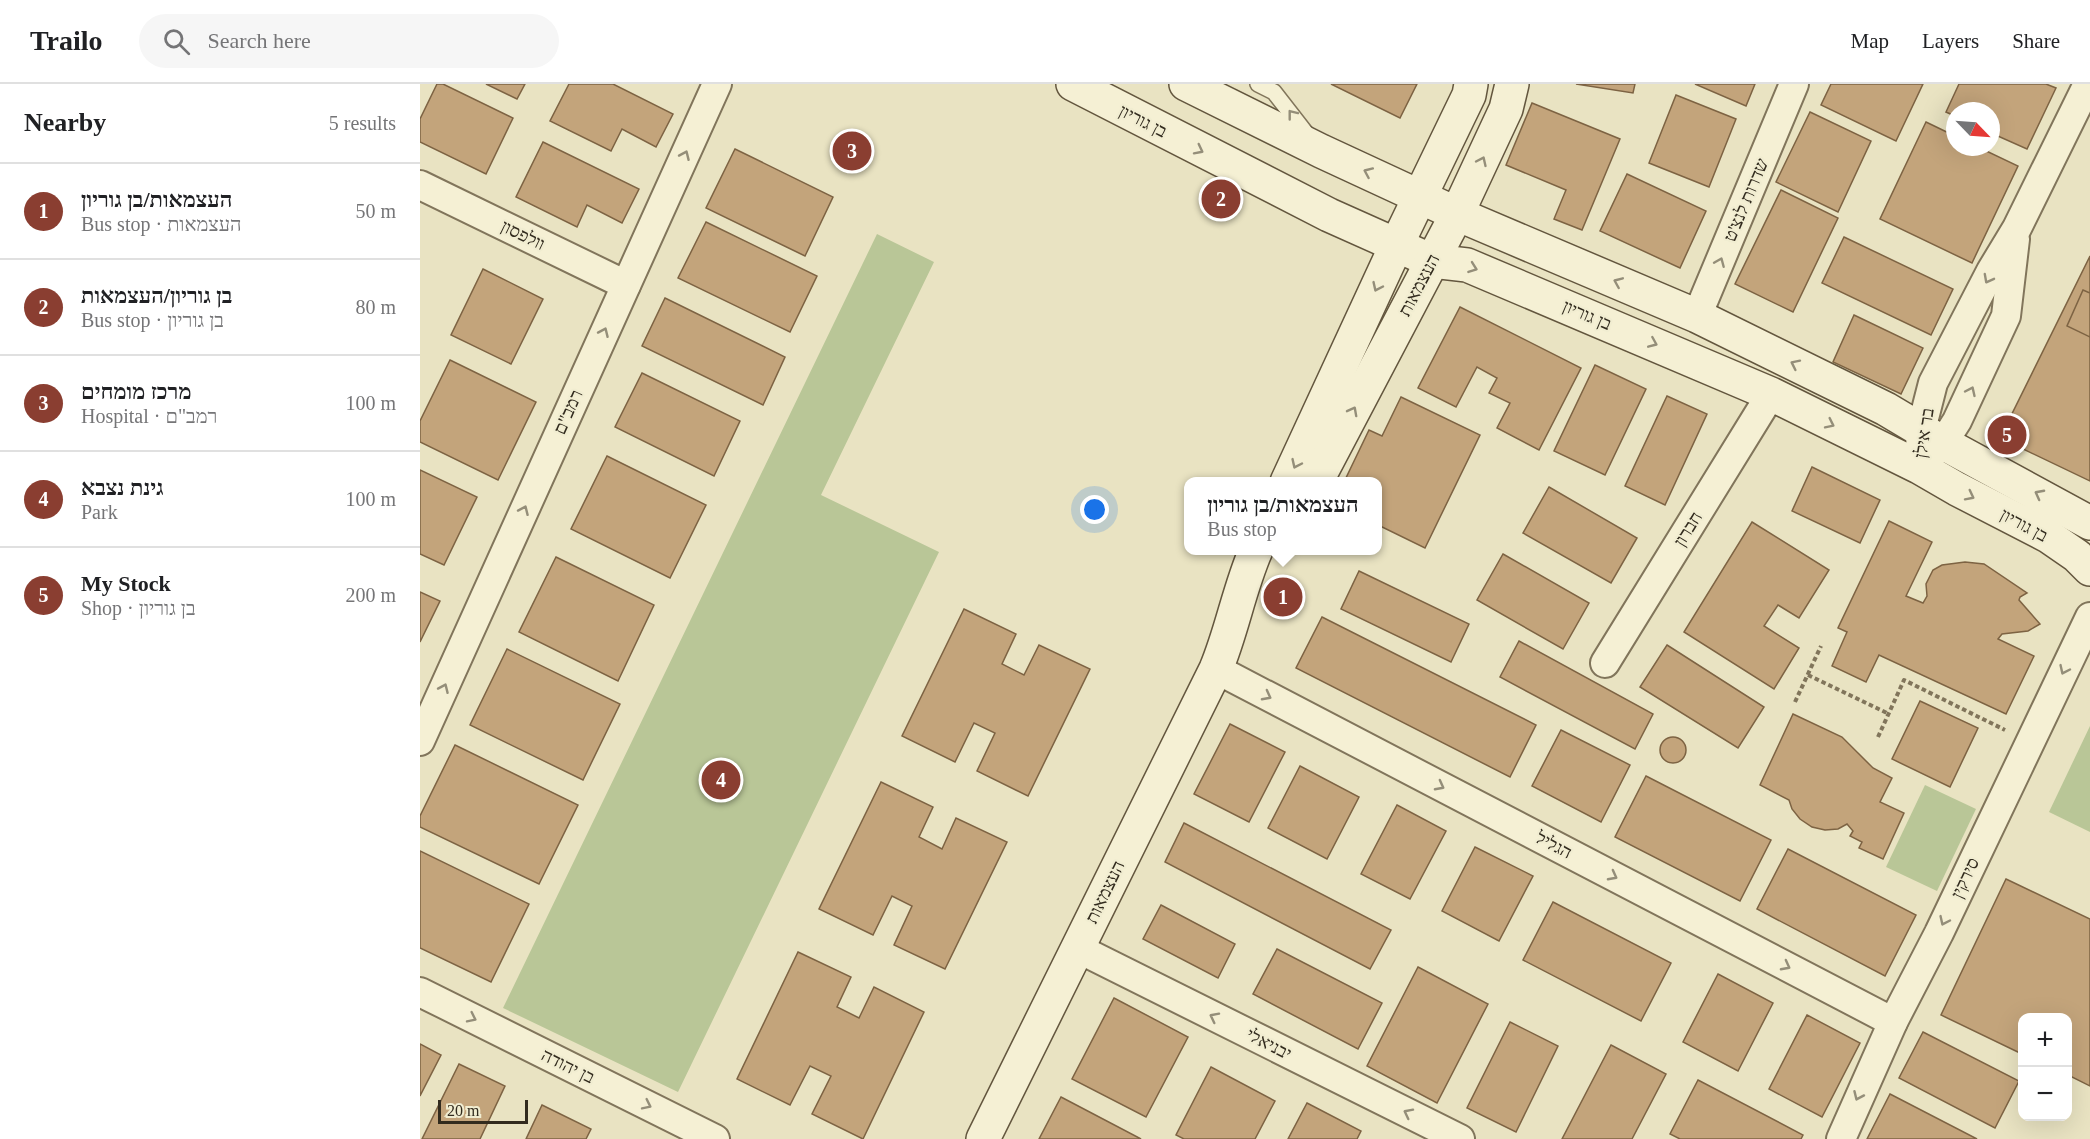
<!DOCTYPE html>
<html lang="en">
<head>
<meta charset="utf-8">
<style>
	body { margin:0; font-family:"Times New Roman","Noto Sans Hebrew",serif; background:#f6f6f6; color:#202124 }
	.controls { position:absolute; right:18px; bottom:18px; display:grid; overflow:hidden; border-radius:12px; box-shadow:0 6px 24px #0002 }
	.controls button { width:54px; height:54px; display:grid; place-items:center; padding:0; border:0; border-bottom:2px solid #e0e0e0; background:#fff; color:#202124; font:30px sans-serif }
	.compass { position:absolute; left:1526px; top:18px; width:54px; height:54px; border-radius:50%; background:#fff; box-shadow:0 6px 24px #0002; rotate:115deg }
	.scale { position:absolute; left:18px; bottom:15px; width:90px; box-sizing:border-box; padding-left:6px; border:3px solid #322b1e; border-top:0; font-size:16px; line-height:21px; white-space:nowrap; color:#322b1e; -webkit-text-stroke:4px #f1edd1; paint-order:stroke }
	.you { position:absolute; left:675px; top:426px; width:21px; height:21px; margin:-15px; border:4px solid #fff; border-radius:50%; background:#1a73e8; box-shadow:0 0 0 9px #1a73e833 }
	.badge { display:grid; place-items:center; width:39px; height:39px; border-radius:50%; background:#8a3e31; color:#fff; font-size:20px; font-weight:700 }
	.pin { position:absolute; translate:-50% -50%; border:3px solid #fff; box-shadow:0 2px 6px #0006 }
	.popup { position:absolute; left:764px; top:393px; width:198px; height:78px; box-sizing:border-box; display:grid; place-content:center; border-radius:12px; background:#fff; filter:drop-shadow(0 2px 4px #0005); font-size:20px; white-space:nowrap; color:#757577 }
	.popup b { font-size:22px; color:#202124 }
	.popup::after { content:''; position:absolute; left:50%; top:100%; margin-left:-12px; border:12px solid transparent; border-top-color:#fff }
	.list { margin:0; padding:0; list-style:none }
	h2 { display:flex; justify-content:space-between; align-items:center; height:78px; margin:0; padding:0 24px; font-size:26px }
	h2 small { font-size:20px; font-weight:400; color:#757577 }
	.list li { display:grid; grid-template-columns:39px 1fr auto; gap:18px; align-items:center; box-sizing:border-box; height:96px; padding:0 24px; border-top:2px solid #e0e0e0 }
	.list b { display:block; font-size:22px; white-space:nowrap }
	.list p { margin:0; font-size:20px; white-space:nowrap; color:#757577 }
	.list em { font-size:20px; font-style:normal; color:#757577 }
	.icon { flex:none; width:33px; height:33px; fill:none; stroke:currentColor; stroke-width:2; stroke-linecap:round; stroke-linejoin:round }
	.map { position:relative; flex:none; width:1670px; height:1055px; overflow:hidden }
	header { display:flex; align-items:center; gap:36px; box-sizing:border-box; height:84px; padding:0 30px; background:#fff; border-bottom:2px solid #e0e0e0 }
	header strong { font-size:28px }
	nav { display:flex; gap:33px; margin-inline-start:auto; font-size:21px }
	.search { width:420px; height:54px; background:#f6f6f6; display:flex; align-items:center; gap:15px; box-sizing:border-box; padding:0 21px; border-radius:33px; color:#757577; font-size:22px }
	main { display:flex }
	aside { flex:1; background:#fff }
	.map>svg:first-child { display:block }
	.green { fill:#b9c697 }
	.building { fill:#c3a47b; stroke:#7d6343; stroke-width:1.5 }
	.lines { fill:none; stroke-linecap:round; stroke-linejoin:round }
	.lane-casing { stroke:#81755b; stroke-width:18 }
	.street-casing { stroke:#81755b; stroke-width:32 }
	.secondary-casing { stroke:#63563e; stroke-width:36 }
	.path { stroke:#81755b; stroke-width:4; stroke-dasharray:4.5 3; stroke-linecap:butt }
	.lane { stroke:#f5f0d4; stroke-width:15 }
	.street { stroke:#f5f0d4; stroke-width:28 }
	.secondary { stroke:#f5f0d4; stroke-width:33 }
	.oneway { stroke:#948e79 }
	.labels { text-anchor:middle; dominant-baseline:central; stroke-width:4.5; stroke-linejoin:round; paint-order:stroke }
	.street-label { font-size:18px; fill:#322b1e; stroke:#f1edd1 }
</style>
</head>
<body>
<header>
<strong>Trailo</strong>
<div class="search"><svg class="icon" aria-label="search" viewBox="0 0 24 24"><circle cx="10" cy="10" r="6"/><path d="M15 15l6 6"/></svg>Search here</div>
<nav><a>Map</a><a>Layers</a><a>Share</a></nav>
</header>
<main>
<aside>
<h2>Nearby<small>5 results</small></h2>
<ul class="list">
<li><span class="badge">1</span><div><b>העצמאות/בן גוריון</b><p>Bus stop · העצמאות</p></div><em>50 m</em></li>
<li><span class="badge">2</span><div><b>בן גוריון/העצמאות</b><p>Bus stop · בן גוריון</p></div><em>80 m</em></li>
<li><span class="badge">3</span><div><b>מרכז מומחים</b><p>Hospital · רמב&quot;ם</p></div><em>100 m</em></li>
<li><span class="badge">4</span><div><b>גינת נצבא</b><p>Park</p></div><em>100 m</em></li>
<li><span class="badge">5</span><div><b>My Stock</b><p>Shop · בן גוריון</p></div><em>200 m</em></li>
</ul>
</aside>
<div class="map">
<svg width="1670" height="1055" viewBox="0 0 1670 1055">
	<rect width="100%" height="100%" fill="#e9e3c2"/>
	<!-- green -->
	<g class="green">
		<polygon points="457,150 514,178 401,411 519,468 258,1008 83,924"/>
		<polygon points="1670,642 1670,748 1629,728"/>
		<polygon points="1505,701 1556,725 1517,807 1466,783"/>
	</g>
	<!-- building -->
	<g class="building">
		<polygon points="17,0 23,0 93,34 66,90 0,58 0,35"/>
		<polygon points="66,0 105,0 97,15"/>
		<polygon points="149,0 193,0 253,30 236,63 202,45 191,67 130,37"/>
		<polygon points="911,0 997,0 980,34"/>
		<polygon points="1156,0 1215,0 1213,9"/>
		<polygon points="1275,0 1335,0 1326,22"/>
		<polygon points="1411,0 1503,0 1476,57 1401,21"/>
		<polygon points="1539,0 1626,0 1636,4 1607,65 1571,49 1571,27 1535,27 1535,32 1526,28"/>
		<polygon points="1256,11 1316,35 1289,103 1229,79"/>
		<polygon points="1112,19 1200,55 1162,146 1134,135 1146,106 1086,81"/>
		<polygon points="1390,28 1451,57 1418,128 1356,98"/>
		<polygon points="1506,38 1535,52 1535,63 1558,63 1598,82 1552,179 1460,135"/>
		<polygon points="123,58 219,105 202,139 167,121 157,143 96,113"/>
		<polygon points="315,65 413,113 385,172 286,124"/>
		<polygon points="1207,90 1286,127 1260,184 1180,147"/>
		<polygon points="1361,106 1418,134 1373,228 1315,200"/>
		<polygon points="286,138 397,192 370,248 258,194"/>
		<polygon points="1424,153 1533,205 1511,251 1402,199"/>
		<polygon points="1670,172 1670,397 1580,354"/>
		<polygon points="63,185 123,215 91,280 31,251"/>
		<polygon points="1663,206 1670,209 1670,253 1647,242"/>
		<polygon points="245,214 365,273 343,321 222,262"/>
		<polygon points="1040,223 1161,284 1119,366 1077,344 1090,319 1069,309 1077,294 1057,283 1036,323 998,304"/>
		<polygon points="1434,231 1503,264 1481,310 1413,278"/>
		<polygon points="30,276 116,318 78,396 0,358 0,337"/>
		<polygon points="1175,281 1226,305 1185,391 1134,367"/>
		<polygon points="222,289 320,337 294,392 195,343"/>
		<polygon points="1247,312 1287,330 1245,421 1205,402"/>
		<polygon points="981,313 1060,351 1005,464 958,441 958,398 924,398 949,346 962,352"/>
		<polygon points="187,372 286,421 250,494 151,445"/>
		<polygon points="1392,383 1460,416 1440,459 1372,427"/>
		<polygon points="0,386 57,413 24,481 0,470"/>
		<polygon points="1129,403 1217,454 1191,499 1103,449"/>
		<polygon points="1469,437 1512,458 1486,512 1503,519 1507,512 1506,500 1513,486 1522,481 1545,478 1564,480 1607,509 1600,513 1599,516 1620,540 1608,547 1582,550 1578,555 1614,572 1586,630 1459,571 1446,598 1412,582 1427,548 1418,544"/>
		<polygon points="1332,438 1409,486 1379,534 1358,521 1344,542 1379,564 1354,605 1264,548"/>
		<polygon points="1083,470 1169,519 1143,565 1057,516"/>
		<polygon points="136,473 234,521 198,597 99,548"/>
		<polygon points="939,487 1049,540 1031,578 921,525"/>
		<polygon points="0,508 20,517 0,558"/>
		<polygon points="544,525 596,550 582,580 604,591 619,561 670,585 608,712 557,687 575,649 554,639 535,678 482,652"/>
		<polygon points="902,533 1116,641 1090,693 876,584"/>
		<polygon points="1099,557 1233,630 1215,665 1080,593"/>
		<polygon points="1247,561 1344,623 1318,664 1220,603"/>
		<polygon points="87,565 200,620 163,696 50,641"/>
		<polygon points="1500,617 1558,644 1530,703 1472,675"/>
		<polygon points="1373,630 1422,653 1453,684 1472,694 1460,718 1484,729 1463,775 1439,764 1442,758 1430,752 1433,747 1427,740 1418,745 1405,746 1392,743 1380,735 1372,725 1369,716 1340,701"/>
		<polygon points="810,640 865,668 829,738 774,710"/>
		<polygon points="1141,646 1210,681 1181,738 1112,702"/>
		<circle cx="1253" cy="666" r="13"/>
		<polygon points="35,661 158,721 119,800 0,743 0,732"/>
		<polygon points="880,682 939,713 907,775 848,744"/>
		<polygon points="1226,692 1351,756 1320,817 1195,753"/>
		<polygon points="461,698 513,723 499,753 522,765 536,734 587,758 525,885 474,861 492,822 472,812 453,851 399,825"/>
		<polygon points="977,721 1026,747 990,815 941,790"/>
		<polygon points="764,739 971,846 950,885 745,778"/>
		<polygon points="1055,763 1113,792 1079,857 1022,827"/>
		<polygon points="1368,765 1496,831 1465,892 1337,825"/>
		<polygon points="0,767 109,820 71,898 0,864"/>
		<polygon points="1586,795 1670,835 1670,1002 1648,991 1648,934 1602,934 1602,970 1521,931"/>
		<polygon points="1133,818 1251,879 1221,937 1103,876"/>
		<polygon points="741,821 815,860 798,894 723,855"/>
		<polygon points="857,865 962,919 938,965 833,910"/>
		<polygon points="378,868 431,893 417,923 439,934 454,903 504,928 443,1055 392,1030 411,992 390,982 370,1021 317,995"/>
		<polygon points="998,883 1068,920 1017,1019 947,982"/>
		<polygon points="1298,890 1353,919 1318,987 1263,958"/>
		<polygon points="694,914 768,953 726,1033 652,995"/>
		<polygon points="1387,931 1440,959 1402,1033 1349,1005"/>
		<polygon points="1090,938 1138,962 1096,1048 1047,1024"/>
		<polygon points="1503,948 1599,997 1575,1044 1479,994"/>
		<polygon points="0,960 21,971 0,1012"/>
		<polygon points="1191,961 1246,990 1212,1055 1142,1055"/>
		<polygon points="39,980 85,1002 60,1055 2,1055"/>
		<polygon points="791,983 855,1017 835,1055 764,1055 756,1051"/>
		<polygon points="1278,996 1383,1051 1381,1055 1260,1055 1250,1050"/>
		<polygon points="1470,1010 1557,1055 1447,1055"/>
		<polygon points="641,1013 721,1055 619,1055"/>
		<polygon points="887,1019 941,1047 937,1055 868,1055"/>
		<polygon points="122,1021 171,1045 166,1055 106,1055"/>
	</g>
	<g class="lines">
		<!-- lane casing -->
		<g class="lane-casing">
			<polyline id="lane" points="838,0 854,8 889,53"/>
		</g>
		<!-- street casing -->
		<g class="street-casing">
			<g id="street">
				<polyline points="0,101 206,201"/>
				<polyline points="1277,232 1374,0"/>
				<polyline points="1500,366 1501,346 1513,299 1571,187 1597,144 1668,0"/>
				<polyline points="1507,375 1523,359 1537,337 1586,232 1595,155"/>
				<polyline points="1185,579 1351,310"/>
				<polyline points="796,585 1473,938"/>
				<polyline points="0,657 297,0"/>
				<polyline points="657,864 1040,1055"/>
				<polyline points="0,908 295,1055"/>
				<polyline points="1421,1055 1473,938 1519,849 1670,533"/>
			</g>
		</g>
		<!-- secondary casing -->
		<g class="secondary-casing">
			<g id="secondary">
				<polyline points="653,0 909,131 1012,177 1047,181 1351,310 1499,383 1537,405 1628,452 1657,472 1670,485"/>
				<polyline points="766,0 901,67 1037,130 1277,232 1466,325 1523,359 1670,439"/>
				<polyline points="867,398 977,160 1049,11 1051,0"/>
				<polyline points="896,398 1037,130 1086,25 1092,0"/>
				<path d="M 563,1055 L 796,585 C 812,547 819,505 836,466"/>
			</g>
		</g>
		<!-- path -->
		<g class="path">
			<polyline points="1388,591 1469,630"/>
			<polyline points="1375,618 1401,562"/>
			<polyline points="1458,653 1484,596 1585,646"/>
		</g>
		<!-- lane -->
		<use href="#lane" class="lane"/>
		<!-- street -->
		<use href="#street" class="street"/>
		<!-- secondary -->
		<use href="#secondary" class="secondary"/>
	</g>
	<!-- one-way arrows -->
	<defs><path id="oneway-chevron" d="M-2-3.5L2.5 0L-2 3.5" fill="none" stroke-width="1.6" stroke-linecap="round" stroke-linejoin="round" transform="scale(1.5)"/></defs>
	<g class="oneway">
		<use href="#oneway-chevron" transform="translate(872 30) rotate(-128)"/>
		<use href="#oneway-chevron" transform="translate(779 66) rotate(27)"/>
		<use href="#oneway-chevron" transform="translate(265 71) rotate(-66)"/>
		<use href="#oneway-chevron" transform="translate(1062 77) rotate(-65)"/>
		<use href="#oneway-chevron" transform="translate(948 88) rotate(-156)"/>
		<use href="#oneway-chevron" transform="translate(1300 178) rotate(-67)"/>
		<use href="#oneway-chevron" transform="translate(1053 184) rotate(20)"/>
		<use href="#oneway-chevron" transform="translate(1568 195) rotate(118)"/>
		<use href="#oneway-chevron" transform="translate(1198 198) rotate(-157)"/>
		<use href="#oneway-chevron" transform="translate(957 203) rotate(115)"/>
		<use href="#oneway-chevron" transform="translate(184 248) rotate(-66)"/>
		<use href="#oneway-chevron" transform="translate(1233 259) rotate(23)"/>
		<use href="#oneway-chevron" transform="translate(1375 280) rotate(-154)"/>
		<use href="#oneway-chevron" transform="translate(1551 307) rotate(-65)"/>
		<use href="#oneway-chevron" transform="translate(933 327) rotate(-62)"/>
		<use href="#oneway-chevron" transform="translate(1410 340) rotate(26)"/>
		<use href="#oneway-chevron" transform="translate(876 380) rotate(115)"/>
		<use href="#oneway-chevron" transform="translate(1619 410) rotate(-152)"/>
		<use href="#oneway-chevron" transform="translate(1550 412) rotate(27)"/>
		<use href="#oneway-chevron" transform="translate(104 426) rotate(-66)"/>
		<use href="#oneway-chevron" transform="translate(1644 586) rotate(115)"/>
		<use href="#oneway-chevron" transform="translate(24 604) rotate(-66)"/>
		<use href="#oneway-chevron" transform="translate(847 612) rotate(28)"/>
		<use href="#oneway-chevron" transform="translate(1020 702) rotate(28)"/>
		<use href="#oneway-chevron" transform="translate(1193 792) rotate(28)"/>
		<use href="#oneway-chevron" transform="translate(1524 837) rotate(115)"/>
		<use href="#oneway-chevron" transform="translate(1366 882) rotate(28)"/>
		<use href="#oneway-chevron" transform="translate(794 933) rotate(-153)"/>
		<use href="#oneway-chevron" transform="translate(52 934) rotate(26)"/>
		<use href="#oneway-chevron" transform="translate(1438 1012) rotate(114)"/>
		<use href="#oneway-chevron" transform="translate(227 1021) rotate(26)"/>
		<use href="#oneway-chevron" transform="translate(988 1029) rotate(-153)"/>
	</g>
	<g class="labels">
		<!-- street labels -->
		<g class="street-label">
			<text transform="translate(723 37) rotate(27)">בן גוריון</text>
			<text transform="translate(1326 116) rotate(-67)">שדרות לנצ'ט</text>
			<text transform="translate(103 151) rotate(26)">וולפסון</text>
			<text transform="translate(999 201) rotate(-62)">העצמאות</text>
			<text transform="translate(1167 231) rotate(23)">בן גוריון</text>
			<text transform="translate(148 328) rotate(-66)">רמב"ם</text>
			<text transform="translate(1504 349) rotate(-81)">בר אילן</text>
			<text transform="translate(1604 441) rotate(28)">בן גוריון</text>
			<text transform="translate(1268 445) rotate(-58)">חברון</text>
			<text transform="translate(1134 761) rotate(28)">הגליל</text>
			<text transform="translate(1545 794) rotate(-65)">סירקין</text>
			<text transform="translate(685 808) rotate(-64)">העצמאות</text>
			<text transform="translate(849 960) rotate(27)">יבניאלי</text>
			<text transform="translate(148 982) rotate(26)">בן יהודה</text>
		</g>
	</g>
</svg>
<div class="controls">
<button>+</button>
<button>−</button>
</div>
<svg class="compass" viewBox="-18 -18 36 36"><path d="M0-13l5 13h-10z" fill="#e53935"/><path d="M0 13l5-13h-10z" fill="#757577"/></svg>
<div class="scale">20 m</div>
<div class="you"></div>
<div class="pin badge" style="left:863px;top:513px">1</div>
<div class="popup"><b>העצמאות/בן גוריון</b>Bus stop</div>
<div class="pin badge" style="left:801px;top:115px">2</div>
<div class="pin badge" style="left:432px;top:67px">3</div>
<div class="pin badge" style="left:301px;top:696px">4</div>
<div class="pin badge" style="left:1587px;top:351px">5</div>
</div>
</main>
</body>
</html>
